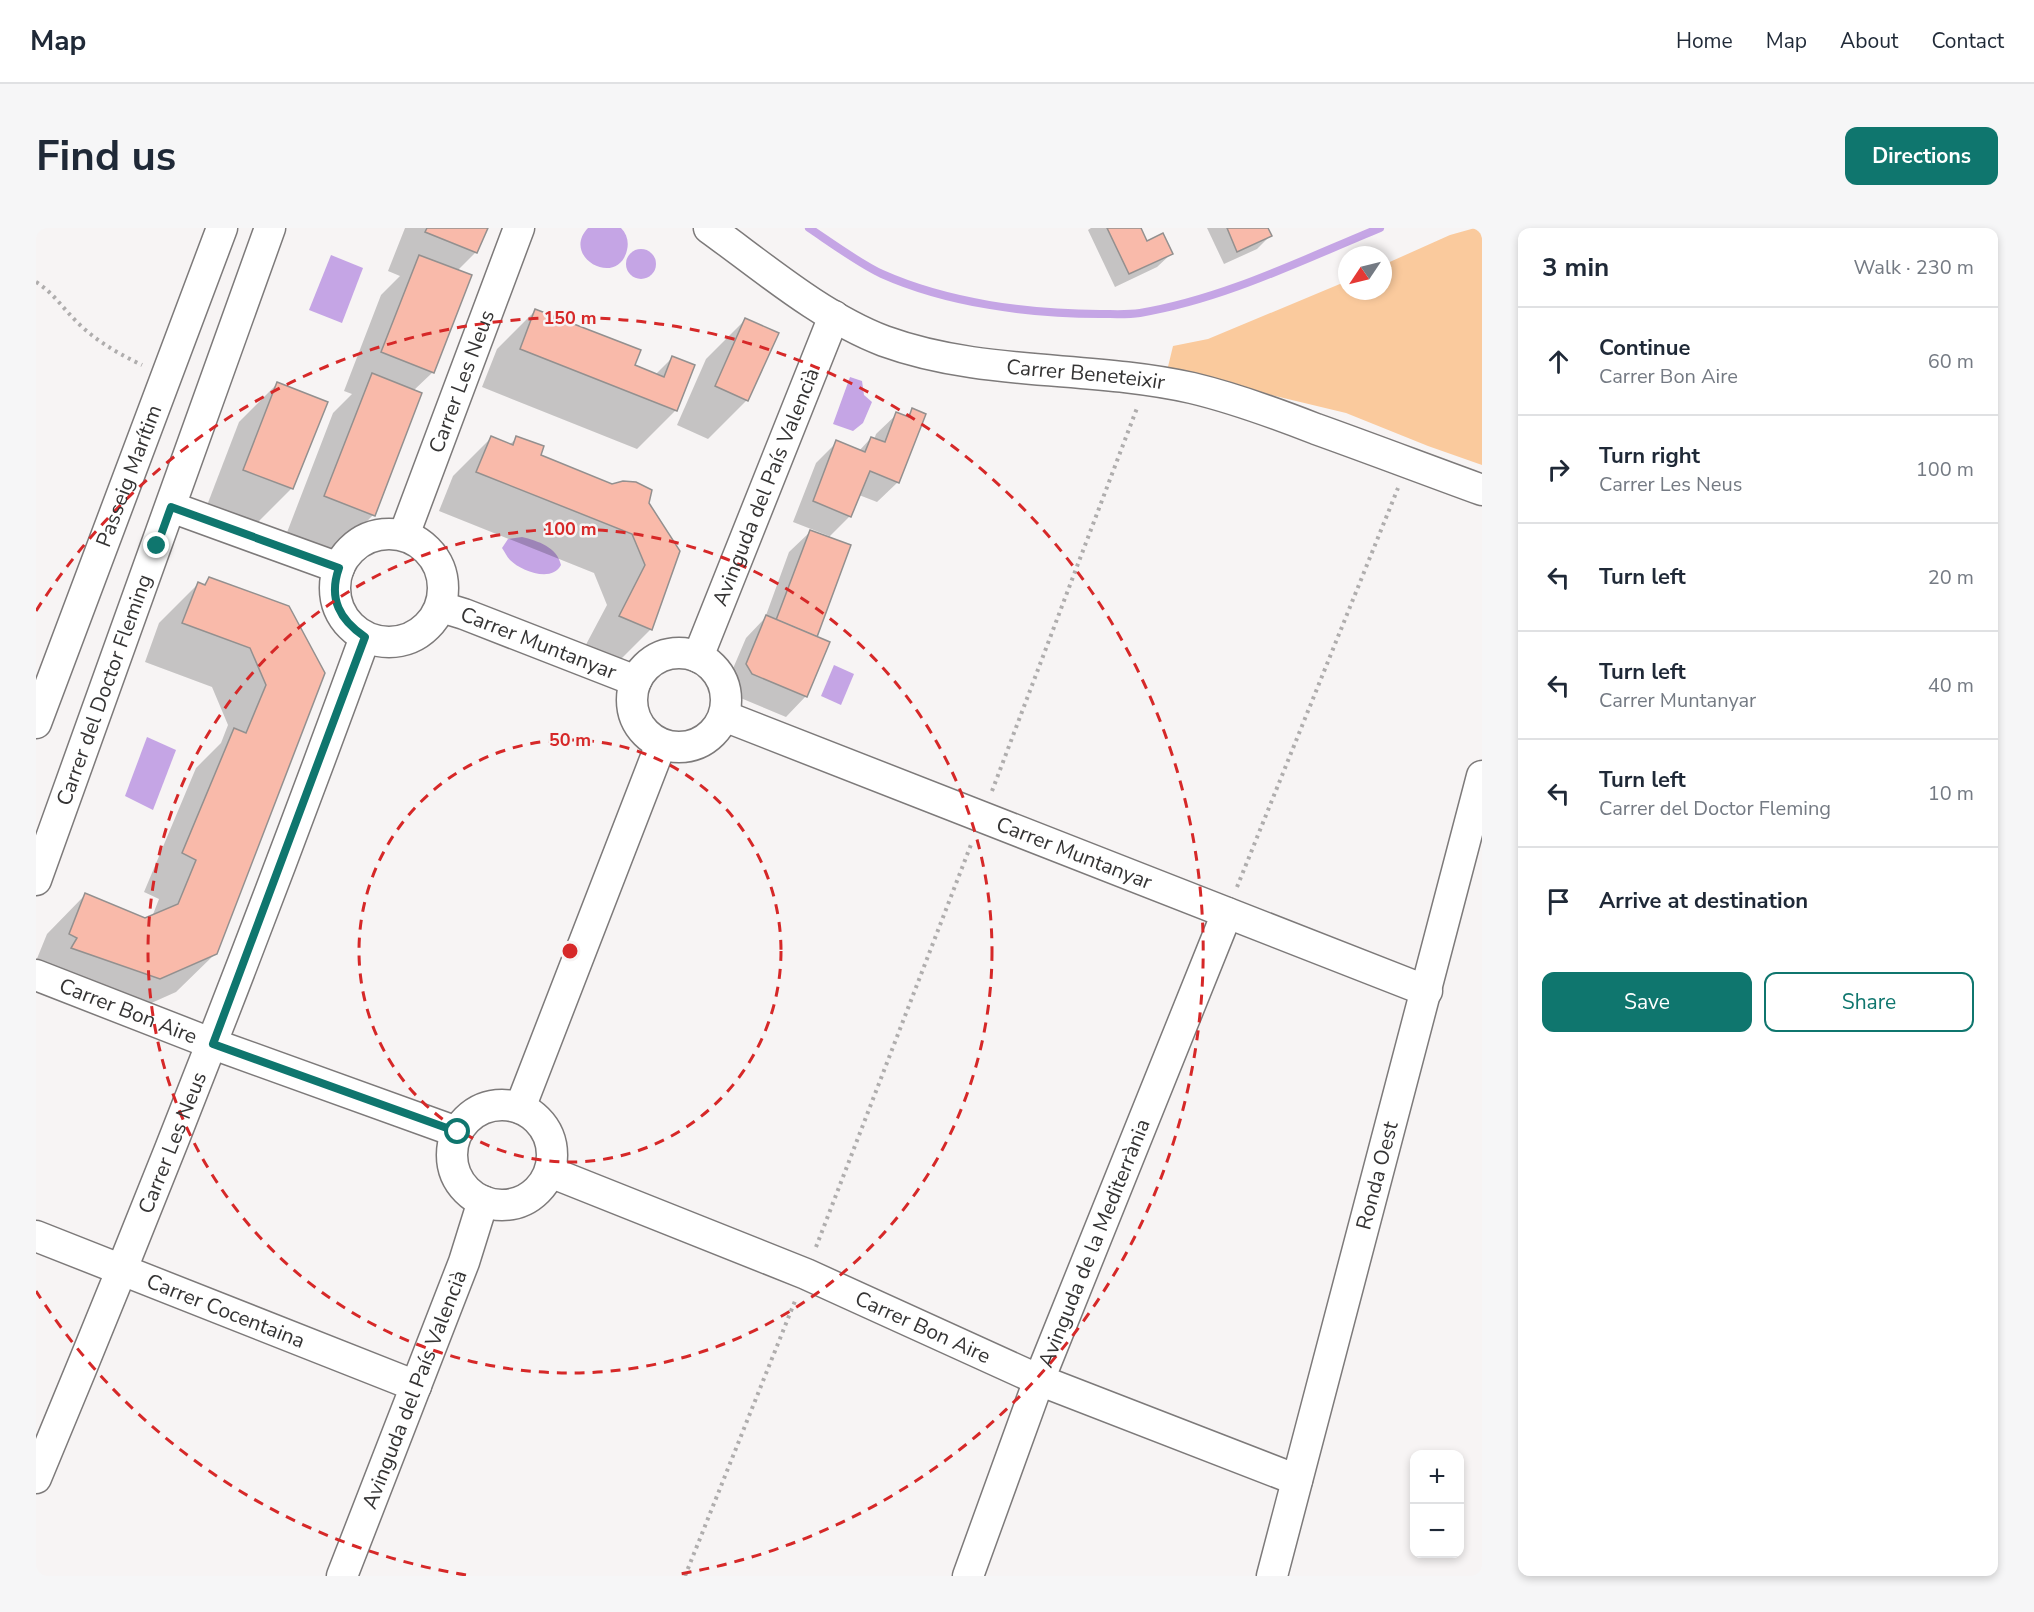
<!DOCTYPE html>
<html lang="en">
<head>
<meta charset="utf-8">
<style>
	body { margin:0; font-family:"Nunito Sans",sans-serif; background:#f6f6f7; color:#1f2937 }
	.controls { position:absolute; right:18px; bottom:18px; display:grid; overflow:hidden; border-radius:12px; box-shadow:0 3px 9px #0003 }
	.controls button { width:54px; height:54px; display:grid; place-items:center; padding:0; border:0; border-bottom:2px solid #e0e1e3; background:#fff; color:#1f2937; font:30px sans-serif }
	.compass { position:absolute; left:1302px; top:18px; width:54px; height:54px; border-radius:50%; background:#fff; box-shadow:0 3px 9px #0003; rotate:235deg }
	.stop { position:absolute; width:18px; height:18px; margin:-14px; border:4px solid #0f766e; border-radius:50%; background:#fff }
	.stop.end { background:#0f766e; border-color:#fff; box-shadow:0 2px 6px #0008 }
	.list { margin:0; padding:0; list-style:none }
	h2 { display:flex; justify-content:space-between; align-items:center; height:78px; margin:0; padding:0 24px; font-size:26px }
	h2 small { font-size:20px; font-weight:400; color:#747a83 }
	.list li { display:grid; grid-template-columns:39px 1fr auto; gap:18px; align-items:center; box-sizing:border-box; height:108px; padding:0 24px; border-top:2px solid #e0e1e3 }
	.list b { display:block; font-size:22px; white-space:nowrap }
	.list p { margin:0; font-size:20px; white-space:nowrap; color:#747a83 }
	.list em { font-size:20px; font-style:normal; color:#747a83 }
	.actions { display:flex; gap:12px; padding:18px 24px }
	.actions a { flex:1; padding:14px 0; border:2px solid #0f766e; border-radius:12px; text-align:center; font-size:21px; color:#0f766e }
	.actions .main { background:#0f766e; color:#fff }
	.icon { flex:none; width:33px; height:33px; fill:none; stroke:currentColor; stroke-width:2; stroke-linecap:round; stroke-linejoin:round }
	.map { position:relative; flex:none; width:1446px; height:1348px; overflow:hidden; border-radius:12px }
	header { display:flex; align-items:center; gap:36px; box-sizing:border-box; height:84px; padding:0 30px; background:#fff; border-bottom:2px solid #e0e1e3 }
	header strong { font-size:28px }
	nav { display:flex; gap:33px; margin-inline-start:auto; font-size:21px }
	.intro { display:flex; align-items:center; justify-content:space-between; box-sizing:border-box; height:144px; padding:0 36px }
	h1 { margin:0; font-size:42px }
	.button { padding:15px 27px; border-radius:12px; background:#0f766e; color:#fff; font-size:21px; font-weight:700 }
	main { display:flex; gap:36px; padding:0 36px }
	aside { flex:1; background:#fff; border-radius:12px; box-shadow:0 3px 9px #0003 }
	.map>svg:first-child { display:block }
	.green { fill:#faca9d }
	.water { fill:#c5a5e5 }
	.shadow { fill:#0003 }
	.lines { fill:none; stroke-linecap:round; stroke-linejoin:round }
	.stream { stroke:#c5a5e5; stroke-width:8 }
	.building { fill:#f9baaa; stroke:#93908f; stroke-width:1.5 }
	.street-casing { stroke:#7d7a7a; stroke-width:33 }
	.path { stroke:#afadad; stroke-width:4; stroke-dasharray:3 4.5; stroke-linecap:butt }
	.street { stroke:#fff; stroke-width:30 }
	.route { stroke:#0f766e; stroke-width:8 }
	.ring { fill:none; stroke:#d62828; stroke-width:3; stroke-dasharray:10 8 }
	.labels { text-anchor:middle; dominant-baseline:central; stroke-width:5; stroke-linejoin:round; paint-order:stroke }
	.street-label { font-size:21px; fill:#353434; stroke:#f7f4f4 }
	.centre { fill:#d62828; stroke:#f7f4f4; stroke-width:3 }
	.ring-label { font-size:18px; text-anchor:middle; font-weight:bold; fill:#d62828; stroke:#f7f4f4; stroke-width:5; stroke-linejoin:round; paint-order:stroke }
</style>
</head>
<body>
<header>
<strong>Map</strong>
<nav><a>Home</a><a>Map</a><a>About</a><a>Contact</a></nav>
</header>
<div class="intro"><h1>Find us</h1><a class="button">Directions</a></div>
<main>
<div class="map">
<svg width="1446" height="1348" viewBox="0 0 1446 1348">
	<rect width="100%" height="100%" fill="#f7f4f4"/>
	<!-- green -->
	<polygon class="green" points="1439,0 1446,0 1446,237 1392,218 1310,185 1231,166 1130,147 1137,118 1172,111 1311,53 1311,63 1347,63 1347,37 1414,7"/>
	<!-- water -->
	<g class="water">
		<path d="M 552,0 L 585,0 C 591,6 593,14 591,22 C 582,61 524,29 552,0 Z"/>
		<circle cx="605" cy="36" r="15"/>
		<polygon points="295,27 327,40 306,95 273,82"/>
		<polygon points="814,149 826,153 828,167 836,174 827,195 817,203 797,196"/>
		<path d="M 486,309 C 502,313 521,319 525,337 C 516,355 485,343 474,332 C 471,329 469,324 466,320 L 472,311 Z"/>
		<polygon points="798,437 818,446 805,477 785,468"/>
		<polygon points="111,509 140,522 117,582 89,568"/>
	</g>
	<!-- shadow -->
	<g class="shadow">
		<polygon points="369,0 450,0 440,24 421,43 397,144 377,163 337,287 299,326 250,307 297,185 316,166 308,163 345,67 364,48 352,43"/>
		<polygon points="1055,0 1103,0 1111,15 1135,26 1121,39 1079,59 1052,2"/>
		<polygon points="1171,0 1231,0 1234,8 1221,21 1188,36"/>
		<polygon points="500,82 597,138 619,147 636,130 640,182 601,221 446,159 461,121"/>
		<polygon points="709,92 711,172 672,211 641,197 670,131"/>
		<polygon points="241,156 290,175 255,261 217,299 170,280 203,194"/>
		<polygon points="877,182 862,254 841,274 823,267 814,288 792,310 793,308 757,294 780,235 801,214 823,223 835,210 838,212 840,206 861,186 869,189"/>
		<polygon points="455,210 473,217 481,210 503,228 576,257 611,275 615,401 576,440 545,426 571,377 558,345 403,283 417,248"/>
		<polygon points="774,304 779,409 770,468 750,489 695,466 690,457 710,410 729,390 753,324"/>
		<polygon points="173,351 252,379 180,725 140,764 84,789 0,733 11,706 49,667 109,691 116,689 123,671 108,664 160,540 185,515 192,497 176,459 109,434 123,395 162,356 166,358"/>
	</g>
	<g class="lines">
		<!-- stream -->
		<path class="stream" d="M 773,0 C 794,14 824,36 846,46 C 911,75 993,86 1064,86 C 1077,86 1091,87 1104,85 C 1188,71 1266,32 1344,0"/>
	</g>
	<!-- building -->
	<g class="building">
		<polygon points="391,0 452,0 441,25 389,4"/>
		<polygon points="1071,0 1105,0 1111,13 1127,5 1137,26 1093,46"/>
		<polygon points="1191,0 1232,0 1236,8 1201,24"/>
		<polygon points="383,27 436,47 398,145 345,124"/>
		<polygon points="499,81 605,122 599,137 628,149 636,128 659,137 641,183 484,121"/>
		<polygon points="709,90 743,105 712,173 679,158"/>
		<polygon points="336,145 386,165 339,288 288,268"/>
		<polygon points="241,154 292,174 257,261 207,242"/>
		<polygon points="876,180 890,186 863,255 834,243 815,289 777,273 800,212 829,224 835,209 849,214 860,184 873,189"/>
		<polygon points="455,208 477,217 480,208 508,218 505,227 576,256 587,253 600,254 616,262 613,275 644,323 616,402 583,388 609,337 596,306 440,244"/>
		<polygon points="774,302 815,317 781,409 740,392"/>
		<polygon points="173,349 253,378 289,445 181,726 124,751 35,720 41,710 33,706 49,665 109,690 142,676 160,632 146,625 198,500 210,505 230,457 214,420 146,395 162,354 169,357"/>
		<polygon points="730,387 794,414 771,469 716,446 710,436"/>
	</g>
	<g class="lines">
		<!-- street casing -->
		<g class="street-casing">
			<g id="street">
				<path id="s1" d="M 673,0 C 727,39 785,89 848,113 C 947,149 1054,137 1156,160 C 1198,170 1239,185 1280,201 C 1336,221 1391,242 1446,262"/>
				<polyline points="135,279 303,340"/>
				<circle cx="353" cy="360" r="54"/>
				<path id="s2" d="M 368,307 L 483,0"/>
				<path id="s3" d="M 405,379 L 428,386 L 600,453"/>
				<circle cx="643" cy="472" r="47"/>
				<path id="s4" d="M 662,429 L 798,88"/>
				<path id="s5" d="M 688,488 L 1391,763"/>
				<path id="s6" d="M 0,495 L 186,0"/>
				<path id="s7" d="M 0,652 L 234,0"/>
				<path id="s8" d="M 0,747 L 177,816 L 421,904"/>
				<circle cx="466" cy="927" r="50"/>
				<polyline points="484,880 625,516"/>
				<path id="s9" d="M 514,944 L 770,1046 L 1003,1152 L 1261,1252"/>
				<path id="s10" d="M 0,1008 L 380,1158"/>
				<path id="s11" d="M 0,1250 C 116,972 226,692 329,409"/>
				<path id="s12" d="M 306,1348 L 428,1034 L 447,973"/>
				<path id="s13" d="M 932,1348 L 1003,1152 L 1191,685"/>
				<path id="s14" d="M 1236,1348 L 1446,548"/>
			</g>
		</g>
		<!-- path -->
		<g class="path">
			<path d="M 0,54 C 18,65 28,82 43,96 C 62,114 83,126 106,137"/>
			<polyline points="956,563 1101,180"/>
			<polyline points="1201,659 1362,260"/>
			<polyline points="780,1019 936,614"/>
			<polyline points="649,1348 759,1073"/>
		</g>
		<!-- street -->
		<use href="#street" class="street"/>
	</g>
	<g class="lines">
		<!-- route -->
		<path class="route" d="M 121,318 L 135,279 L 303,340 C 292,371 304,392 329,409 L 177,816 L 422,904"/>
	</g>
	<!-- distance rings -->
	<g class="ring">
		<circle cx="534" cy="723" r="211"/>
		<circle cx="534" cy="723" r="422"/>
		<path d="M430 1347A633 633 0 0 1 0 1063M0 383A633 633 0 1 1 638 1347"/>
	</g>
	<g class="labels">
		<!-- street labels -->
		<g class="street-label">
			<text stroke="none"><textPath href="#s1" startOffset="414">Carrer Beneteixir</textPath></text>
			<text stroke="none"><textPath href="#s2" startOffset="164">Carrer Les Neus</textPath></text>
			<text stroke="none"><textPath href="#s6" startOffset="264">Passeig Marítim</textPath></text>
			<text stroke="none"><textPath href="#s4" startOffset="183">Avinguda del País Valencià</textPath></text>
			<text stroke="none"><textPath href="#s3" startOffset="104">Carrer Muntanyar</textPath></text>
			<text stroke="none"><textPath href="#s7" startOffset="202">Carrer del Doctor Fleming</textPath></text>
			<text stroke="none"><textPath href="#s5" startOffset="376">Carrer Muntanyar</textPath></text>
			<text stroke="none"><textPath href="#s8" startOffset="99">Carrer Bon Aire</textPath></text>
			<text stroke="none"><textPath href="#s11" startOffset="362">Carrer Les Neus</textPath></text>
			<text stroke="none"><textPath href="#s14" startOffset="414">Ronda Oest</textPath></text>
			<text stroke="none"><textPath href="#s13" startOffset="356">Avinguda de la Mediterrània</textPath></text>
			<text stroke="none"><textPath href="#s10" startOffset="204">Carrer Cocentaina</textPath></text>
			<text stroke="none"><textPath href="#s9" startOffset="404">Carrer Bon Aire</textPath></text>
			<text stroke="none"><textPath href="#s12" startOffset="200">Avinguda del País Valencià</textPath></text>
		</g>
	</g>
	<circle cx="534" cy="723" r="9" class="centre"/>
	<g class="ring-label">
		<text x="534" y="96">150 m</text>
		<text x="534" y="307">100 m</text>
		<text x="534" y="518">50 m</text>
	</g>
</svg>
<div class="controls">
<button>+</button>
<button>−</button>
</div>
<svg class="compass" viewBox="-18 -18 36 36"><path d="M0-13l5 13h-10z" fill="#e53935"/><path d="M0 13l5-13h-10z" fill="#747a83"/></svg>
<div class="stop" style="left:422px;top:904px"></div>
<div class="stop end" style="left:121px;top:318px"></div>
</div>
<aside>
<h2>3 min<small>Walk · 230 m</small></h2>
<ul class="list">
<li><svg class="icon" aria-label="ahead" viewBox="0 0 24 24"><path d="M12 20V5M6 11l6-6 6 6"/></svg><div><b>Continue</b><p>Carrer Bon Aire</p></div><em>60 m</em></li>
<li><svg class="icon" aria-label="right" viewBox="0 0 24 24"><path d="M7 20v-9h11M14 6l5 5-5 5"/></svg><div><b>Turn right</b><p>Carrer Les Neus</p></div><em>100 m</em></li>
<li><svg class="icon" aria-label="left" viewBox="0 0 24 24"><path d="M17 20v-9H6M10 6l-5 5 5 5"/></svg><div><b>Turn left</b></div><em>20 m</em></li>
<li><svg class="icon" aria-label="left" viewBox="0 0 24 24"><path d="M17 20v-9H6M10 6l-5 5 5 5"/></svg><div><b>Turn left</b><p>Carrer Muntanyar</p></div><em>40 m</em></li>
<li><svg class="icon" aria-label="left" viewBox="0 0 24 24"><path d="M17 20v-9H6M10 6l-5 5 5 5"/></svg><div><b>Turn left</b><p>Carrer del Doctor Fleming</p></div><em>10 m</em></li>
<li><svg class="icon" aria-label="arrive" viewBox="0 0 24 24"><path d="M6 21V4h12l-3 4 3 4H6"/></svg><div><b>Arrive at destination</b></div></li>
</ul>
<div class="actions"><a class="main">Save</a><a>Share</a></div>
</aside>
</main>
</body>
</html>
